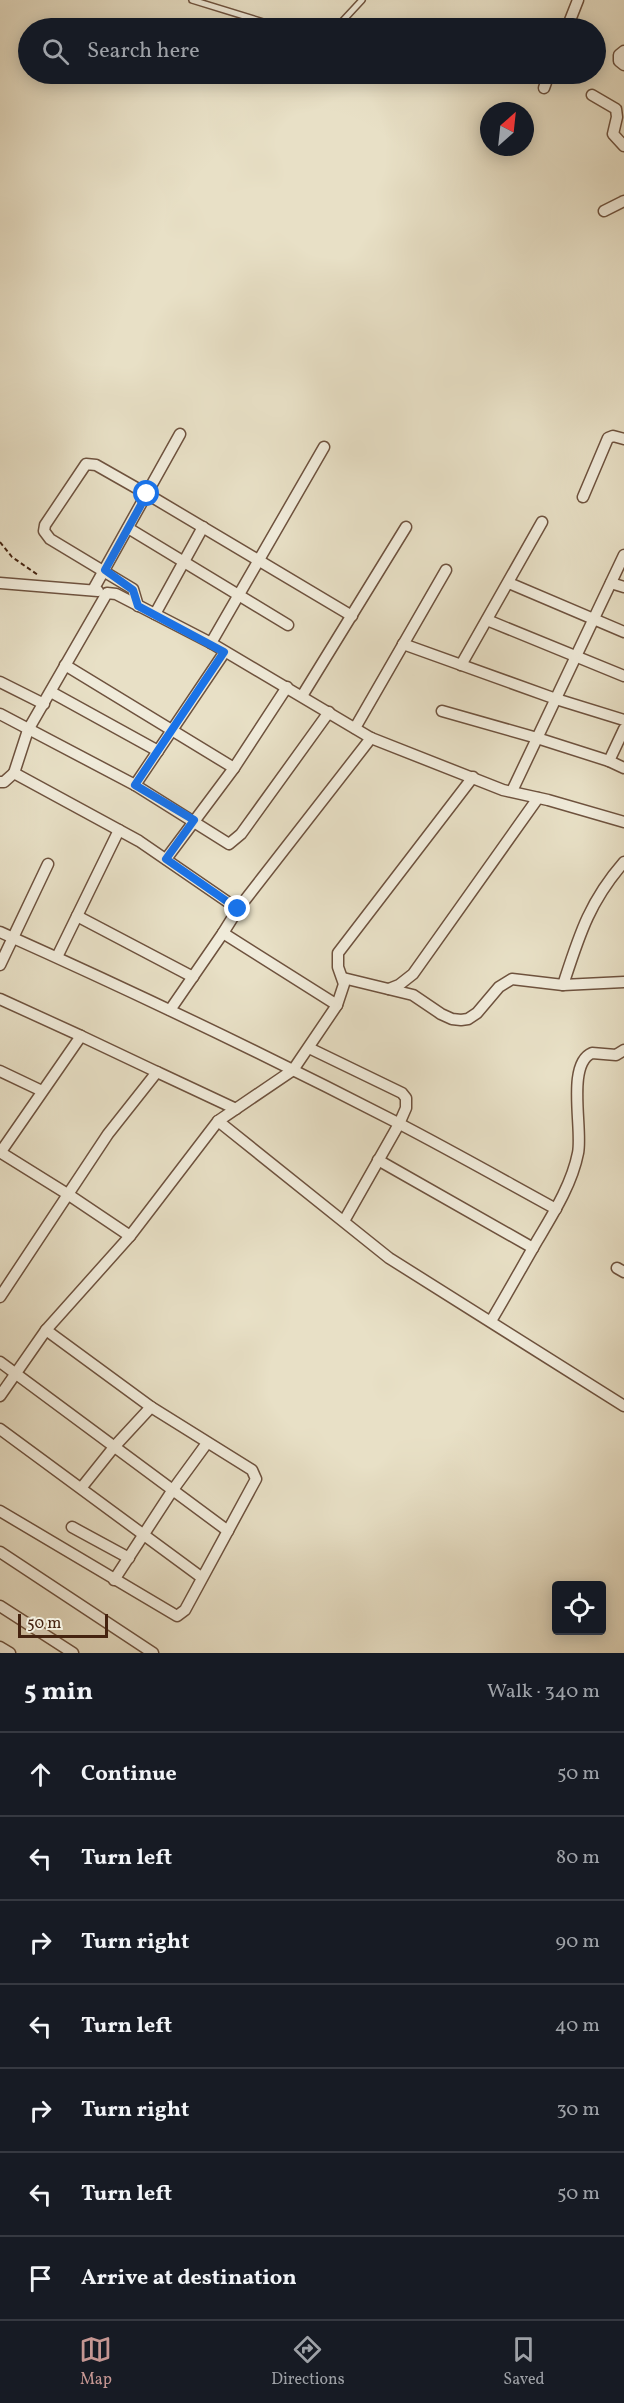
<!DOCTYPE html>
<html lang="en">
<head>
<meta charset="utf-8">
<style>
	body { margin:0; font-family:Vollkorn,serif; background:#242831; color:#f1f3f6 }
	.controls { position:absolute; right:18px; bottom:18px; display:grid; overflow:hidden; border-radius:6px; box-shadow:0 3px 15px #0003 }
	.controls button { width:54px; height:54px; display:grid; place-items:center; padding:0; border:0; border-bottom:2px solid #363941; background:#171b24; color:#f1f3f6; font:30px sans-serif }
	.compass { position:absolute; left:480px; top:102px; width:54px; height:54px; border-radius:50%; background:#171b24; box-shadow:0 3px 15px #0003; rotate:27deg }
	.scale { position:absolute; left:18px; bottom:15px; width:90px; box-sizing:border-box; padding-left:6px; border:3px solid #452310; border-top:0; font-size:16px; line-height:21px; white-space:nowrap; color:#452310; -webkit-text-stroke:4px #f0ebda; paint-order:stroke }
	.stop { position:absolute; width:18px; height:18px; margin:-14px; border:4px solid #1a73e8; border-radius:50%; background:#fff }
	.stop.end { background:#1a73e8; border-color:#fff; box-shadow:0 2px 6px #0008 }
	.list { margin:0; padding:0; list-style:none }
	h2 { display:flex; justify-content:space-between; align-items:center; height:78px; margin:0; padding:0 24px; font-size:26px }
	h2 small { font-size:20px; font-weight:400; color:#9ea1a6 }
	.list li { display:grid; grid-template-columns:39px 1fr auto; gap:18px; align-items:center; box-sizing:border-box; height:84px; padding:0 24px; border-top:2px solid #363941 }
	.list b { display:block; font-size:22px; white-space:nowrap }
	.list em { font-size:20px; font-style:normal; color:#9ea1a6 }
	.icon { flex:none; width:33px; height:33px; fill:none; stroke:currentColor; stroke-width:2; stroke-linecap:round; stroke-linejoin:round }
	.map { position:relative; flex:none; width:624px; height:1653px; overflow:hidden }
	.search { position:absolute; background:#171b24; box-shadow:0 3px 15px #0003; left:18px; right:18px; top:18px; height:66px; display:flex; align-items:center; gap:15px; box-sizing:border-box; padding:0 21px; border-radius:33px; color:#9ea1a6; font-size:22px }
	.sheet { height:666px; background:#171b24 }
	nav { display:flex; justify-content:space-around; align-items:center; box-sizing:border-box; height:84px; border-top:2px solid #363941; background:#171b24; font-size:16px; color:#9ea1a6 }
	nav a { display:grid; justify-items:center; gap:3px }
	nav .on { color:#c59692 }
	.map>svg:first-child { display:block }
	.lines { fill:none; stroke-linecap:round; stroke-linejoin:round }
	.service-casing { stroke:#6e523e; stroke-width:8 }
	.minor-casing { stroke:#6e523e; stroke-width:13 }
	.path { stroke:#452310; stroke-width:2; stroke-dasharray:4.5 3; stroke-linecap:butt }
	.service { stroke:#f0ebda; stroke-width:5 }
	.minor { stroke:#f0ebda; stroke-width:10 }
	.route { stroke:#1a73e8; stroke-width:8 }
</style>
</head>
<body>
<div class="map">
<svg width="624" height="1653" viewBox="0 0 624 1653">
	<rect width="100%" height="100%" fill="#e8e0c6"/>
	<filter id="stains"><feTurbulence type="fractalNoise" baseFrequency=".00333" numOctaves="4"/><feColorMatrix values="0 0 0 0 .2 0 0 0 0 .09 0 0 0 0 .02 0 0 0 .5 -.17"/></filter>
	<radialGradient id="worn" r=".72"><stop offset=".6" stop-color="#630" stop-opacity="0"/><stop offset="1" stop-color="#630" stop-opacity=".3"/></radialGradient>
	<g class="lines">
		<!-- service casing -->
		<g class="service-casing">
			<g id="service">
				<polyline points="192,0 283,28"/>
				<polyline points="336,28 362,0"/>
			</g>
		</g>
		<!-- minor casing -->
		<g class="minor-casing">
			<g id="minor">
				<polyline points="567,28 578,0"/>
				<polyline points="624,51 619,55 619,61 624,65"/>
				<polyline points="544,88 549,74"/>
				<polyline points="592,95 616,109 617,117 613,134 624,146"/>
				<polyline points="604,211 624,201"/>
				<polyline points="583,497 608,438 613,436 624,439"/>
				<polyline points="128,528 288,625"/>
				<polyline points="0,583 98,591"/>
				<polyline points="509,583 624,632"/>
				<polyline points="611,583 624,587"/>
				<polyline points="93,590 180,434"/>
				<polyline points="138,606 133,589 50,539 44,531 45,525 86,464 96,465 147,494 352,616"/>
				<polyline points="155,614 203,527"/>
				<polyline points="487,620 624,676"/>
				<polyline points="211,643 324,447"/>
				<polyline points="403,644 556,699 624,720"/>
				<polyline points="65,665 234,768"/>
				<polyline points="461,665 542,522"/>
				<polyline points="0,682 44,704"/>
				<polyline points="51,692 158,751"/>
				<polyline points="302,696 406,527"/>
				<polyline points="442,711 537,738 609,761 624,768"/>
				<polyline points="0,714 135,785 229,844 241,834 329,712"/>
				<polyline points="355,728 446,570"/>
				<polyline points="609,761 624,729"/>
				<polyline points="0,782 4,782 14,773"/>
				<polyline points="135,785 224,653"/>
				<polyline points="512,791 624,555"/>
				<polyline points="166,859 234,768 287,687"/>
				<polyline points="238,909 371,738"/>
				<polyline points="77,916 193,977"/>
				<path d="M 0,932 C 134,992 266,1055 396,1122 C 450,1150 503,1180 556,1209"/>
				<polyline points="57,957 119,830"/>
				<polyline points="0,965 48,864"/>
				<polyline points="343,978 413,995 441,1014 452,1019 461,1020 468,1019 477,1013 499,987 512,979 563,985 624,982"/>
				<path d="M 563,985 C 579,936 589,902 624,862"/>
				<polyline points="389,989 399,985 413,974 538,798"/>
				<polyline points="0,999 81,1036"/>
				<polyline points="337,1005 223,933 238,909 139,841 14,773 28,730 107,593 116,594 211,643 371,738 503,790 548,800 624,822"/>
				<polyline points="170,1010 223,933"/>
				<polyline points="309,1048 402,1093 406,1098 406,1108 399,1124 344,1221"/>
				<polyline points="0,1071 42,1091"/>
				<polyline points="157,1072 236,1109"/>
				<polyline points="218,1121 389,1258 624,1406"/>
				<polyline points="0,1152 69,1195 130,1236"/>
				<polyline points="0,1153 81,1036 157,1072 108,1134 0,1297"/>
				<polyline points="378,1160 533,1248"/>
				<polyline points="617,1268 624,1272"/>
				<path d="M 491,1321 C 507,1294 522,1267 537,1241 C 553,1214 572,1184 578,1153 C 583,1130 566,1064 592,1053 L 616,1055 L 624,1050"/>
				<polyline points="0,1362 228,1531"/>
				<polyline points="0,1396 46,1330 130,1236 218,1121 293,1070 337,1005 344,984 338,967 338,953 473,777"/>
				<polyline points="0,1429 201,1577"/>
				<polyline points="82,1487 114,1447 151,1407"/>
				<polyline points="0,1511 177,1616 185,1610 256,1479 252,1470 151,1407 46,1330"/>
				<polyline points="72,1527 129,1558"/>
				<polyline points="0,1552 153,1653"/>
				<polyline points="114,1580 172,1491 207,1443"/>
				<polyline points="0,1606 73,1653"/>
				<polyline points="0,1647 10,1653"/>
			</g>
		</g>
		<!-- path -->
		<polyline class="path" points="0,542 12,557 38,575"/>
		<!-- service -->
		<use href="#service" class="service"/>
		<!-- minor -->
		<use href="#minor" class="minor"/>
	</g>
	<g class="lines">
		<!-- route -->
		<polyline class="route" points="147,494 105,570 133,590 138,606 224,652 135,785 194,820 166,859 238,909"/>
	</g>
	<rect width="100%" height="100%" filter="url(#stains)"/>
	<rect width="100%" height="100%" fill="url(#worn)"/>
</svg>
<div class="controls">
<button><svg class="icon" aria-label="locate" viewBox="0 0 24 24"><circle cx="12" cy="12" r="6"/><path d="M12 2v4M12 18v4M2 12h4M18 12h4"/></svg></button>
</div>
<svg class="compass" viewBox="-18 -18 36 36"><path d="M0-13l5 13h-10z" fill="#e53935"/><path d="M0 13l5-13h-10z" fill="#9ea1a6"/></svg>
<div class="scale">50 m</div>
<div class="stop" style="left:147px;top:494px"></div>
<div class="stop end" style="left:238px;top:909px"></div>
<div class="search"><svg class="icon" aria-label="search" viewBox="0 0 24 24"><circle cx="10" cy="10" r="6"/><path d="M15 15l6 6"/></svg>Search here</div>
</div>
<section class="sheet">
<h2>5 min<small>Walk · 340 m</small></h2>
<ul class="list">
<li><svg class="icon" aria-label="ahead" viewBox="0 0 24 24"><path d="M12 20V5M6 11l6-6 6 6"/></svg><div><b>Continue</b></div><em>50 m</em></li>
<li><svg class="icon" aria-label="left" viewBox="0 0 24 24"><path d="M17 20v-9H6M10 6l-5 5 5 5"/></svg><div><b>Turn left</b></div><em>80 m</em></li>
<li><svg class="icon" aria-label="right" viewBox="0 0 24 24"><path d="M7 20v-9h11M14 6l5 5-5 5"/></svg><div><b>Turn right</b></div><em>90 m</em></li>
<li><svg class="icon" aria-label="left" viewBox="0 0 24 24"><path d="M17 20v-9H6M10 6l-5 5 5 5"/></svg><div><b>Turn left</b></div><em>40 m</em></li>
<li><svg class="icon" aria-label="right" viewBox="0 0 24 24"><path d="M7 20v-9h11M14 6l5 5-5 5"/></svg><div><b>Turn right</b></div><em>30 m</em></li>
<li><svg class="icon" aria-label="left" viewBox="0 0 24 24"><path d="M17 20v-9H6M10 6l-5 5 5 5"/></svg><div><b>Turn left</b></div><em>50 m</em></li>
<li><svg class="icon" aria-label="arrive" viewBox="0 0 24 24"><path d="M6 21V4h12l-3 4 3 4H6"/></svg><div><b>Arrive at destination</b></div></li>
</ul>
</section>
<nav>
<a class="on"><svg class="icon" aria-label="map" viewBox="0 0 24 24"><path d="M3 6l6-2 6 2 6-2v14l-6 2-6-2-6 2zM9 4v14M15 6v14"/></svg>Map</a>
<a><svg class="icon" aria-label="directions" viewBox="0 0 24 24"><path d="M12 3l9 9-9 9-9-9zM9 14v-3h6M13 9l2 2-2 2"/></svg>Directions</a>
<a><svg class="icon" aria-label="saved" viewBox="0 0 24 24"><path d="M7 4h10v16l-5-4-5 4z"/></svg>Saved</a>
</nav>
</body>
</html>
